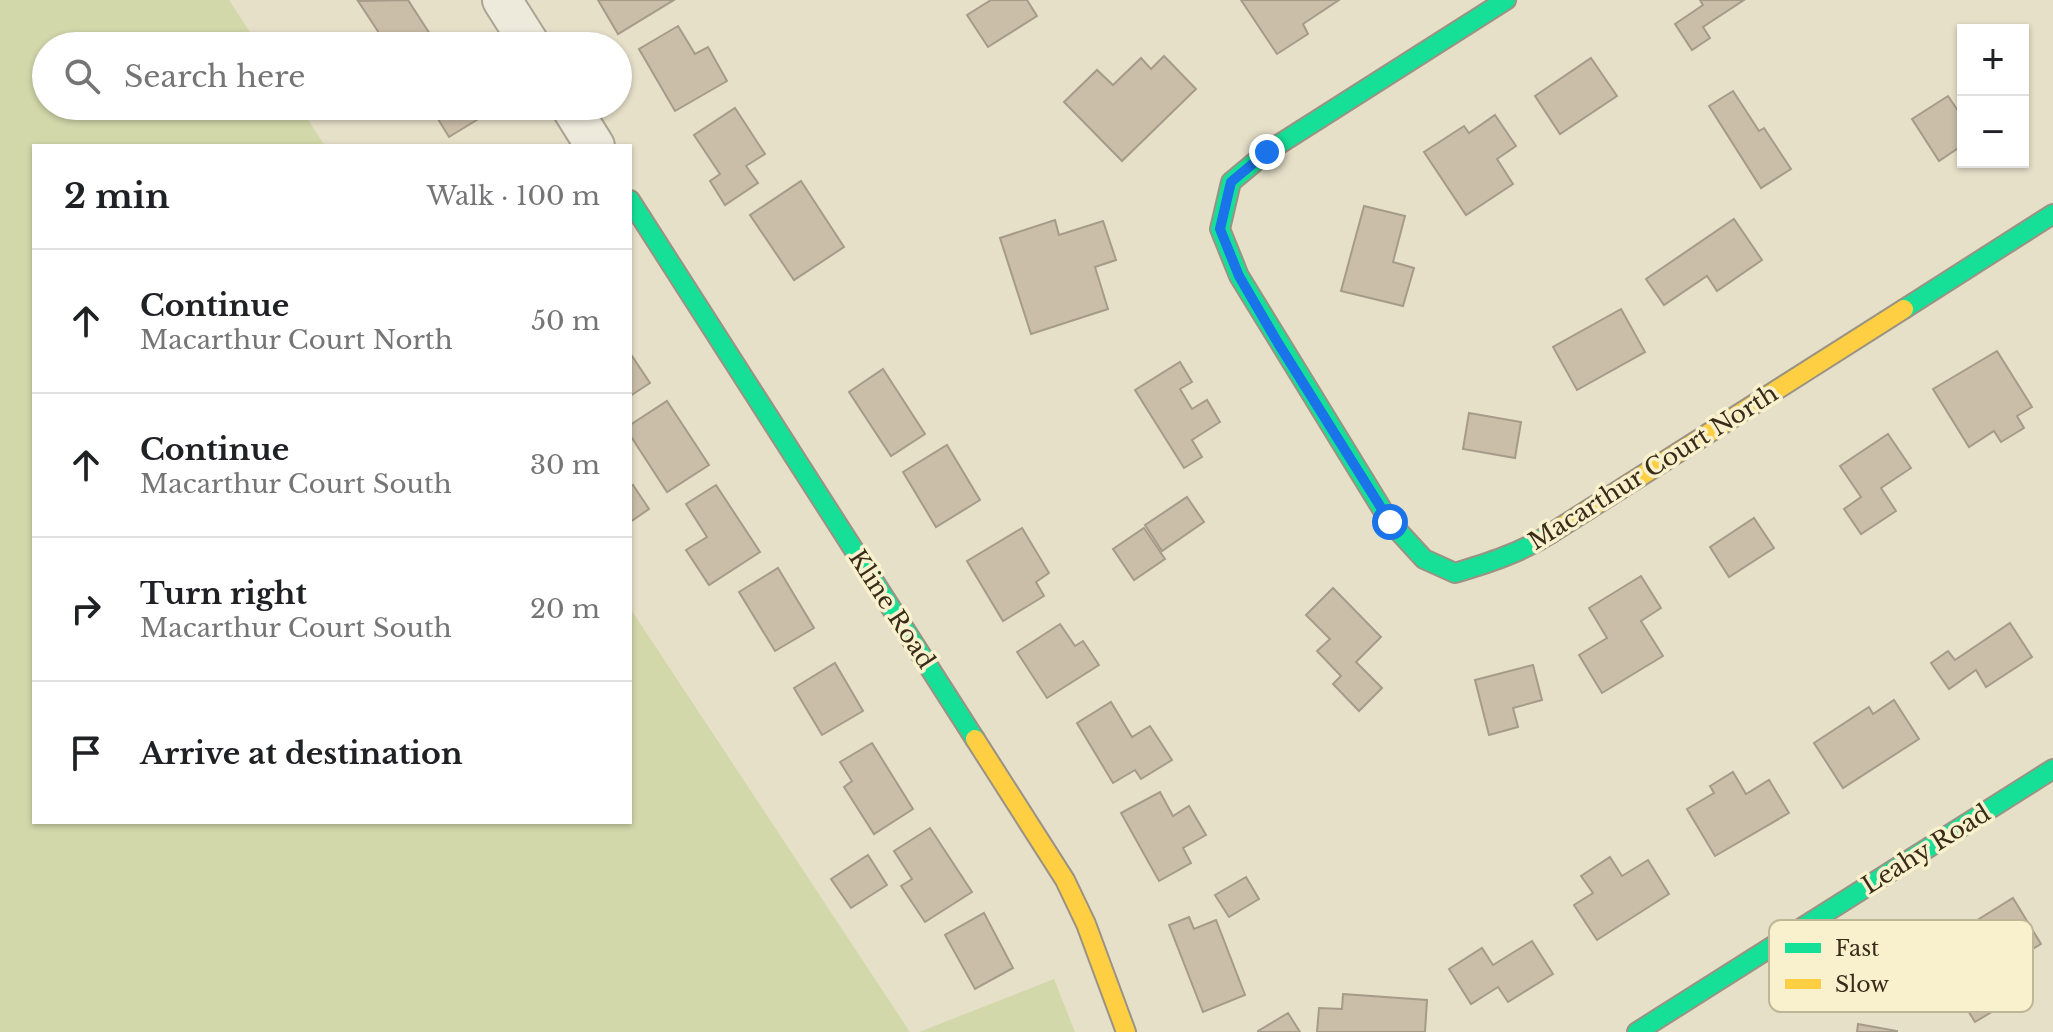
<!DOCTYPE html>
<html lang="en">
<head>
<meta charset="utf-8">
<style>
	body { margin:0; font-family:"Libre Baskerville",serif; background:#f6f6f6; color:#202124 }
	.controls { position:absolute; right:24px; top:24px; display:grid; overflow:hidden; border-radius:0px; box-shadow:0 2px 6px #0004 }
	.controls button { width:72px; height:72px; display:grid; place-items:center; padding:0; border:0; border-bottom:2px solid #e0e0e0; background:#fff; color:#202124; font:40px sans-serif }
	.stop { position:absolute; width:24px; height:24px; margin:-18px; border:6px solid #1a73e8; border-radius:50%; background:#fff }
	.stop.end { background:#1a73e8; border-color:#fff; box-shadow:0 2px 8px #0008 }
	.list { margin:0; padding:0; list-style:none }
	h2 { display:flex; justify-content:space-between; align-items:center; height:104px; margin:0; padding:0 32px; font-size:34px }
	h2 small { font-size:26px; font-weight:400; color:#757577 }
	.list li { display:grid; grid-template-columns:52px 1fr auto; gap:24px; align-items:center; box-sizing:border-box; height:144px; padding:0 32px; border-top:2px solid #e0e0e0 }
	.list b { display:block; font-size:30px; white-space:nowrap }
	.list p { margin:0; font-size:26px; white-space:nowrap; color:#757577 }
	.list em { font-size:26px; font-style:normal; color:#757577 }
	.icon { flex:none; width:44px; height:44px; fill:none; stroke:currentColor; stroke-width:2; stroke-linecap:round; stroke-linejoin:round }
	.map { position:relative; flex:none; width:2053px; height:1032px; overflow:hidden }
	.search { position:absolute; background:#fff; box-shadow:0 2px 6px #0004; left:32px; top:32px; width:600px; height:88px; display:flex; align-items:center; gap:20px; box-sizing:border-box; padding:0 28px; border-radius:44px; color:#757577; font-size:30px }
	.panel { position:absolute; background:#fff; box-shadow:0 2px 6px #0004; left:32px; top:144px; width:600px; height:680px; border-radius:0px }
	.map>svg:first-child { display:block }
	.green { fill:#d2d8aa }
	.building { fill:#cabea9; stroke:#a69b89; stroke-width:2 }
	.lines { fill:none; stroke-linecap:round; stroke-linejoin:round }
	.street-casing { stroke:#aaa493; stroke-width:42 }
	.fast-casing { stroke:#9a9383; stroke-width:22 }
	.slow-casing { stroke:#9a9383; stroke-width:22 }
	.street { stroke:#ede9db; stroke-width:38 }
	.fast { stroke:#16e098; stroke-width:18 }
	.slow { stroke:#ffcf43; stroke-width:18 }
	.route { stroke:#1a73e8; stroke-width:10 }
	.labels { text-anchor:middle; dominant-baseline:central; stroke-width:7; stroke-linejoin:round; paint-order:stroke }
	.street-label { font-size:24px; fill:#392d1a; stroke:#f9f1cd }
	.key { fill:#f9f1cd; stroke:#bfb697; stroke-width:2 }
	.key-label { font-size:22px; fill:#392d1a }
</style>
</head>
<body>
<div class="map">
<svg width="2053" height="1032" viewBox="0 0 2053 1032">
	<rect width="100%" height="100%" fill="#e6e0c9"/>
	<!-- green -->
	<g class="green">
		<polygon points="0,0 229,0 259,46 46,46 46,106 299,106 325,146 34,146 34,822 630,822 630,608 910,1032 0,1032"/>
		<polygon points="1054,979 1075,1032 919,1032"/>
	</g>
	<!-- building -->
	<g class="building">
		<polygon points="408,0 437,45 372,46 383,39 358,1"/>
		<polygon points="598,0 674,0 618,34"/>
		<polygon points="991,0 1027,0 1037,16 988,47 967,15"/>
		<polygon points="1241,0 1339,0 1303,24 1308,34 1277,54"/>
		<polygon points="1700,0 1744,0 1703,27 1710,38 1692,50 1675,24 1703,5"/>
		<polygon points="678,26 695,54 708,47 727,81 675,111 639,49"/>
		<polygon points="1164,56 1196,89 1122,161 1064,102 1097,70 1113,85 1141,58 1151,69"/>
		<polygon points="1591,58 1617,96 1560,134 1535,96"/>
		<polygon points="1733,91 1759,131 1764,128 1791,169 1761,188 1709,106"/>
		<polygon points="1948,96 1963,118 1963,158 1957,149 1939,161 1912,119"/>
		<polygon points="430,106 480,106 485,115 449,137"/>
		<polygon points="735,108 765,154 746,166 758,183 725,205 710,181 720,174 694,135"/>
		<polygon points="1495,115 1516,146 1497,159 1513,184 1466,215 1424,152 1464,126 1469,133"/>
		<polygon points="801,181 844,247 794,280 750,215"/>
		<polygon points="1364,206 1405,216 1393,262 1414,268 1403,306 1341,291"/>
		<polygon points="1734,219 1762,260 1717,291 1707,276 1664,305 1646,279"/>
		<polygon points="1055,220 1059,235 1103,221 1116,260 1095,267 1108,309 1031,334 1000,238"/>
		<polygon points="1621,309 1645,352 1577,390 1553,347"/>
		<polygon points="1997,351 2032,407 2017,416 2024,428 2001,442 1994,431 1969,447 1933,389"/>
		<polygon points="630,353 650,383 630,396"/>
		<polygon points="1180,362 1192,382 1180,389 1192,409 1207,400 1220,422 1192,440 1202,457 1184,468 1135,390"/>
		<polygon points="883,369 925,434 891,456 849,392"/>
		<polygon points="667,401 709,465 667,492 630,435 630,425"/>
		<polygon points="1469,413 1521,422 1515,458 1463,449"/>
		<polygon points="1888,434 1911,468 1881,488 1896,511 1861,534 1844,509 1861,497 1840,466"/>
		<polygon points="947,445 980,500 936,527 903,472"/>
		<polygon points="633,485 649,509 630,522 630,487"/>
		<polygon points="716,485 760,552 709,585 686,550 707,537 686,504"/>
		<polygon points="1187,497 1204,522 1162,551 1145,525"/>
		<polygon points="1754,518 1774,548 1729,577 1710,547"/>
		<polygon points="1022,528 1049,573 1036,582 1044,596 1003,621 967,561"/>
		<polygon points="1144,528 1165,559 1134,580 1113,549"/>
		<polygon points="778,568 814,628 775,651 739,592"/>
		<polygon points="1641,576 1661,608 1641,621 1663,656 1602,693 1579,655 1607,638 1589,608"/>
		<polygon points="1333,588 1381,637 1356,662 1382,688 1359,711 1333,684 1341,676 1317,651 1330,639 1306,615"/>
		<polygon points="2010,623 2032,657 1986,687 1976,670 1949,689 1931,663 1948,651 1955,660"/>
		<polygon points="1060,624 1075,646 1083,641 1099,665 1047,698 1017,652"/>
		<polygon points="835,663 863,711 822,735 794,688"/>
		<polygon points="1533,665 1542,700 1513,708 1518,727 1489,735 1475,680"/>
		<polygon points="1894,700 1919,739 1843,788 1814,743 1869,707 1873,714"/>
		<polygon points="1111,702 1132,737 1150,726 1172,760 1141,779 1135,770 1113,783 1077,723"/>
		<polygon points="872,743 913,809 874,834 844,787 852,781 840,762"/>
		<polygon points="1733,772 1746,794 1769,780 1789,813 1715,856 1687,809 1714,793 1710,786"/>
		<polygon points="1160,792 1173,816 1189,806 1206,835 1183,848 1191,863 1159,881 1121,813"/>
		<polygon points="930,828 972,892 925,922 901,886 912,879 894,851"/>
		<polygon points="868,855 887,885 851,908 831,879"/>
		<polygon points="1610,857 1622,876 1648,860 1669,894 1597,940 1574,905 1593,893 1581,876"/>
		<polygon points="1246,877 1259,899 1229,917 1215,895"/>
		<polygon points="2013,898 2041,944 1988,975 2005,1004 1975,1022 1941,967 1984,940 1974,922"/>
		<polygon points="984,913 1013,968 975,989 945,935"/>
		<polygon points="1189,917 1194,929 1216,920 1245,995 1203,1012 1169,925"/>
		<polygon points="1532,941 1553,974 1508,1002 1498,987 1471,1004 1449,969 1482,948 1493,965"/>
		<polygon points="1343,994 1427,1000 1425,1032 1317,1032 1319,1008 1342,1009"/>
		<polygon points="1288,1013 1300,1032 1258,1032 1258,1031"/>
		<polygon points="1858,1024 1897,1031 1897,1032 1857,1032"/>
	</g>
	<g class="lines">
		<!-- street casing -->
		<g class="street-casing">
			<g id="street">
				<polyline points="502,0 531,46"/>
				<polyline points="570,106 595,146"/>
			</g>
		</g>
		<!-- fast casing -->
		<g class="fast-casing">
			<g id="fast">
				<path d="M 1506,0 L 1267,152 L 1231,182 L 1220,229 L 1239,276 L 1390,522 L 1424,559 L 1455,573 C 1488,563 1520,553 1550,534"/>
				<polyline points="630,200 975,739"/>
				<polyline points="1904,309 2053,214"/>
				<polyline points="1637,1032 2053,769"/>
			</g>
		</g>
		<!-- slow casing -->
		<g class="slow-casing">
			<g id="slow">
				<polyline points="1550,534 1904,309"/>
				<polyline points="975,739 1065,880 1086,924 1126,1032"/>
			</g>
		</g>
		<!-- street -->
		<use href="#street" class="street"/>
		<!-- fast -->
		<use href="#fast" class="fast"/>
		<!-- slow -->
		<use href="#slow" class="slow"/>
	</g>
	<g class="lines">
		<!-- route -->
		<polyline class="route" points="1267,152 1231,182 1220,229 1239,276 1278,343 1390,522"/>
	</g>
	<g class="labels">
		<!-- street labels -->
		<g class="street-label">
			<text transform="translate(1653 467) rotate(-32)">Macarthur Court North</text>
			<text transform="translate(892 609) rotate(57)">Kline Road</text>
			<text transform="translate(1926 849) rotate(-32)">Leahy Road</text>
		</g>
	</g>
	<!-- legend -->
	<rect x="1769" y="920" width="264" height="92" rx="12" class="key"/>
	<rect x="1785" y="943" width="36" height="10" fill="#16e098"/>
	<rect x="1785" y="979" width="36" height="10" fill="#ffcf43"/>
	<g class="key-label">
		<text x="1835" y="956">Fast</text>
		<text x="1835" y="992">Slow</text>
	</g>
</svg>
<div class="controls">
<button>+</button>
<button>−</button>
</div>
<div class="stop" style="left:1390px;top:522px"></div>
<div class="stop end" style="left:1267px;top:152px"></div>
<div class="search"><svg class="icon" aria-label="search" viewBox="0 0 24 24"><circle cx="10" cy="10" r="6"/><path d="M15 15l6 6"/></svg>Search here</div>
<section class="panel">
<h2>2 min<small>Walk · 100 m</small></h2>
<ul class="list">
<li><svg class="icon" aria-label="ahead" viewBox="0 0 24 24"><path d="M12 20V5M6 11l6-6 6 6"/></svg><div><b>Continue</b><p>Macarthur Court North</p></div><em>50 m</em></li>
<li><svg class="icon" aria-label="ahead" viewBox="0 0 24 24"><path d="M12 20V5M6 11l6-6 6 6"/></svg><div><b>Continue</b><p>Macarthur Court South</p></div><em>30 m</em></li>
<li><svg class="icon" aria-label="right" viewBox="0 0 24 24"><path d="M7 20v-9h11M14 6l5 5-5 5"/></svg><div><b>Turn right</b><p>Macarthur Court South</p></div><em>20 m</em></li>
<li><svg class="icon" aria-label="arrive" viewBox="0 0 24 24"><path d="M6 21V4h12l-3 4 3 4H6"/></svg><div><b>Arrive at destination</b></div></li>
</ul>
</section>
</div>
</body>
</html>
